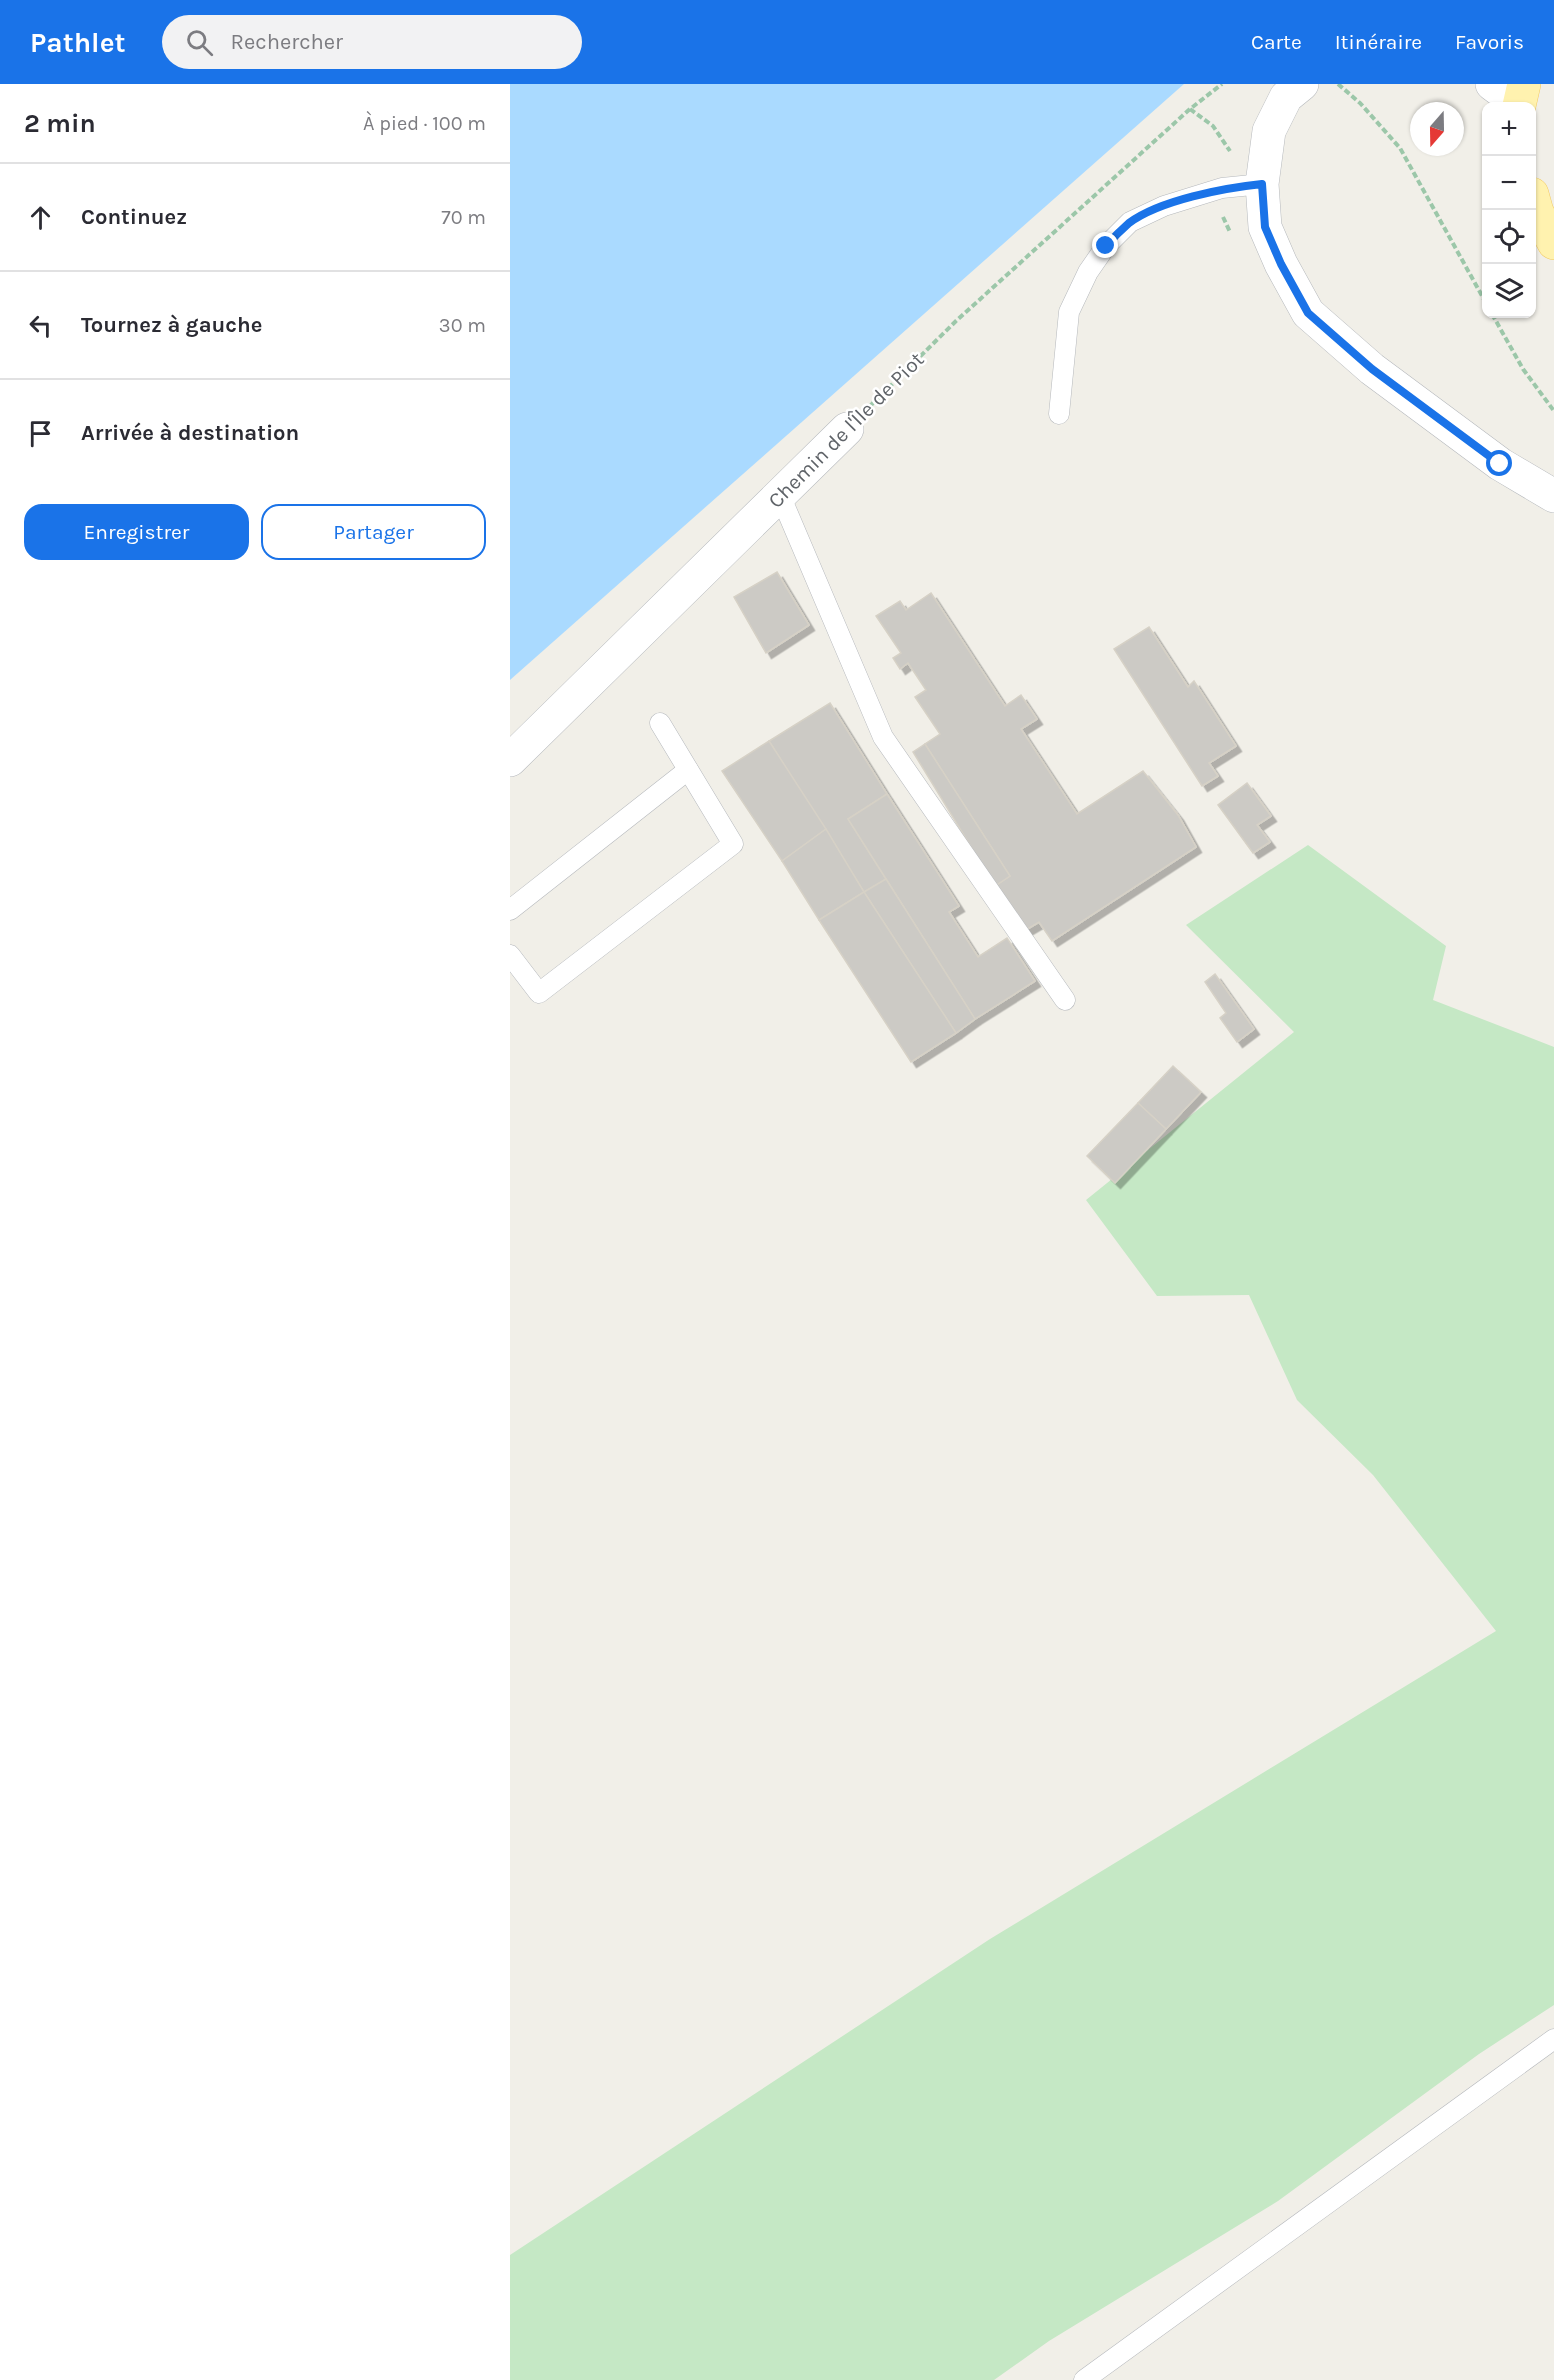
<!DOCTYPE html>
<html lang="fr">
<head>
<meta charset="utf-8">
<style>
	body { margin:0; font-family:Karla,sans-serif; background:#f2f2f3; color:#2b2b33 }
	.controls { position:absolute; right:18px; top:18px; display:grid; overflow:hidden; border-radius:12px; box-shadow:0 2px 4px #0004 }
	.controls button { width:54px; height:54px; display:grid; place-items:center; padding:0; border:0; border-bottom:2px solid #e1e1e2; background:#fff; color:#2b2b33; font:30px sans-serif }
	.compass { position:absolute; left:900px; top:18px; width:54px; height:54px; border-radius:50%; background:#fff; box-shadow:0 2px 4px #0004; rotate:200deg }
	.stop { position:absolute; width:18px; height:18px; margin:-14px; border:4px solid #1a73e8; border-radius:50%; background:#fff }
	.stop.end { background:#1a73e8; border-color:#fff; box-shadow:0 2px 6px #0008 }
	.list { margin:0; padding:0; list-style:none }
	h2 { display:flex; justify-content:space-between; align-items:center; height:78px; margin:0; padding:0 24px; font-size:26px }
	h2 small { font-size:20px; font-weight:400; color:#7c7c81 }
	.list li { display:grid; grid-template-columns:39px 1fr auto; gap:18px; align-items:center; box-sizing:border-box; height:108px; padding:0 24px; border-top:2px solid #e1e1e2 }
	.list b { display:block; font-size:22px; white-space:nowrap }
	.list em { font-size:20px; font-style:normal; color:#7c7c81 }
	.actions { display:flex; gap:12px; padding:18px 24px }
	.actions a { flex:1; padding:14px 0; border:2px solid #1a73e8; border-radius:18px; text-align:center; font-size:21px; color:#1a73e8 }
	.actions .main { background:#1a73e8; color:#fff }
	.icon { flex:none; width:33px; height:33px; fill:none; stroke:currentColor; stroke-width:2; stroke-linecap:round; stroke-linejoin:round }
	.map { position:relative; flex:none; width:1044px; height:2296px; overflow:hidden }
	header { display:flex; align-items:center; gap:36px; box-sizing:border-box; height:84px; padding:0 30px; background:#1a73e8; color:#fff }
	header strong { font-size:28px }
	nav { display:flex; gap:33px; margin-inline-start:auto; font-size:21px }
	.search { width:420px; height:54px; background:#f2f2f3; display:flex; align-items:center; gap:15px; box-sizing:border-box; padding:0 21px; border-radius:33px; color:#7c7c81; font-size:22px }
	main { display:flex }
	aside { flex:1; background:#fff }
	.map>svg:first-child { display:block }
	.green { fill:#c5e8c5 }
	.water { fill:#aadaff }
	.building { fill:#cccac5; stroke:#d6d1c6; stroke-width:1.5; filter:url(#shadow) }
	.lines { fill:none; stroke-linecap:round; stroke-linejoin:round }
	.service-casing { stroke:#b5b8bc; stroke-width:21 }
	.minor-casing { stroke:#b5b8bc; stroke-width:34 }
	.primary-casing { stroke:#f2c960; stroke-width:34 }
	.path { stroke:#9cc7a9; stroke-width:4; stroke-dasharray:6 3; stroke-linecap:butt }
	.service { stroke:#fff; stroke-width:20 }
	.minor { stroke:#fff; stroke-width:33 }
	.primary { stroke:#fff2af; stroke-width:33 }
	.route { stroke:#1a73e8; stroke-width:8 }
	.labels { text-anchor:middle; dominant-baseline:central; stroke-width:5; stroke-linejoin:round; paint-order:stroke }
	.street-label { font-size:21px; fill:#5f6368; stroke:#fff }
</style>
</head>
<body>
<header>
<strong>Pathlet</strong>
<div class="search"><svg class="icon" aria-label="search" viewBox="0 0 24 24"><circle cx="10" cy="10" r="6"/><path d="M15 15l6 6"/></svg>Rechercher</div>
<nav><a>Carte</a><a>Itinéraire</a><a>Favoris</a></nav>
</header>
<main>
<aside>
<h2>2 min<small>À pied · 100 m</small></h2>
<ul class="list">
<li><svg class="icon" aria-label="ahead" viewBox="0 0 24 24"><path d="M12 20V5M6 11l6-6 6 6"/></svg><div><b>Continuez</b></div><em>70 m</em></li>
<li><svg class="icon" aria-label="left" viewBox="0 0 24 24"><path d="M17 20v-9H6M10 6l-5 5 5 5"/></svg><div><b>Tournez à gauche</b></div><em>30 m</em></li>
<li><svg class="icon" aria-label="arrive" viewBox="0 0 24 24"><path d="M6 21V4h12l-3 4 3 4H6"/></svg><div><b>Arrivée à destination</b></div></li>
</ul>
<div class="actions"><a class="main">Enregistrer</a><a>Partager</a></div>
</aside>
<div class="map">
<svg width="1044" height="2296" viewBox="0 0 1044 2296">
	<defs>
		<filter id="shadow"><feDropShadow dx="5.5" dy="5.5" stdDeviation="0" flood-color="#0004"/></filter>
	</defs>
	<rect width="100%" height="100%" fill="#f1efe8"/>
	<!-- green -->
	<polygon class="green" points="798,761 936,862 923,916 1044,963 1044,1921 969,1970 768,2117 539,2257 484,2296 0,2296 0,2171 480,1855 986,1547 863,1391 787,1316 739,1211 647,1212 576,1116 784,948 676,841"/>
	<!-- water -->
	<polygon class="water" points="0,0 674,0 0,596"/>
	<!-- building -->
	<g class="building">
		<polygon points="267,488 299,541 256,569 224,513"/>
		<polygon points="421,509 495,622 511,611 527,635 511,645 567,730 633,687 668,731 686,763 542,857 529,838 514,847 485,802 500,792 415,660 430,650 405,613 416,606 398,579 390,585 383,574 391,569 366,532 390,517 396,526"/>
		<polygon points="639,543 678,603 684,597 726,662 699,679 708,692 692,702 604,565"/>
		<polygon points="320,619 377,710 338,735 376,795 354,808 259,657"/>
		<polygon points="259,657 316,745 272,777 212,687"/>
		<polygon points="415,660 500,792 485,802 403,668"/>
		<polygon points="737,699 761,732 747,741 760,758 743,769 708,721"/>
		<polygon points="377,710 449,822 439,828 468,873 497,854 525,897 465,935 338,735"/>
		<polygon points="316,745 354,808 309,836 272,777"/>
		<polygon points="376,795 465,935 446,949 354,808"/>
		<polygon points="354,808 446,949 401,978 309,836"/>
		<polygon points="705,890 744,945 727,958 710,934 716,929 695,898"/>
		<polygon points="663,982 691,1008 656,1045 628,1019"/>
		<polygon points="628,1019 656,1045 605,1099 577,1072"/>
	</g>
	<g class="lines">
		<!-- service casing -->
		<g class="service-casing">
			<g id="service">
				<polyline points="549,330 559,228 578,188 596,162 620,138 654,122 712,104 752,100"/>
				<polyline points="270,411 373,653 555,916"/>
				<polyline points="0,826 178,686"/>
				<polyline points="0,871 29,909 223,760 150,639"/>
				<polyline points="574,2296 1044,1955"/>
			</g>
		</g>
		<!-- minor casing -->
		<g class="minor-casing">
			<g id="minor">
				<polyline points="792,0 776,13 759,47 752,100 755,143 771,180 798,229 862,285 990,380 1044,412"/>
				<polyline points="982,0 1009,20"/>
				<polyline points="0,676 337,345"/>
			</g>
		</g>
		<!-- primary casing -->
		<g class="primary-casing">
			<g id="primary">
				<polyline points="1009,22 1014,0"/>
				<polyline points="1022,110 1027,128 1044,159"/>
			</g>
		</g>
		<!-- path -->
		<g class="path">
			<polyline points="828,0 850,19 890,64 976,219"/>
			<polyline points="680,25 703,42 720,67"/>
			<polyline points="713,133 720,148"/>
			<polyline points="982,230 1013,285 1044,327"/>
			<polyline points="359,323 446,237 680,25 712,0"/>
		</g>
		<!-- service -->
		<use href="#service" class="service"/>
		<!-- minor -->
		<use href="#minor" class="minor"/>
		<!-- primary -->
		<use href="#primary" class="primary"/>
	</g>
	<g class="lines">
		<!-- route -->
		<path class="route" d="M 596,162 C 603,154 611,146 619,139 C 650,116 714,104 752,100 L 755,143 L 771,180 L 798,229 L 862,285 L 990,380"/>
	</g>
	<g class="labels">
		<!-- street labels -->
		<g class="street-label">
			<text transform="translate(336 346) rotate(-45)">Chemin de l'Île de Piot</text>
		</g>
	</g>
</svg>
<div class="controls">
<button>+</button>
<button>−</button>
<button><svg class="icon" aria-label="locate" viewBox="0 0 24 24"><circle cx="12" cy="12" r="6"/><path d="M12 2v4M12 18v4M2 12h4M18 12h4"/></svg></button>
<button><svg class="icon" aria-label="layers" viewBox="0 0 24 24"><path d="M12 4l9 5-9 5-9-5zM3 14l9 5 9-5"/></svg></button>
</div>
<svg class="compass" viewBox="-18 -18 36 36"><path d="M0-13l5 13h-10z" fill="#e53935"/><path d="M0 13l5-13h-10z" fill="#7c7c81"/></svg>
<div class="stop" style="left:990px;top:380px"></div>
<div class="stop end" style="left:596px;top:162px"></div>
</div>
</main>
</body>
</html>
